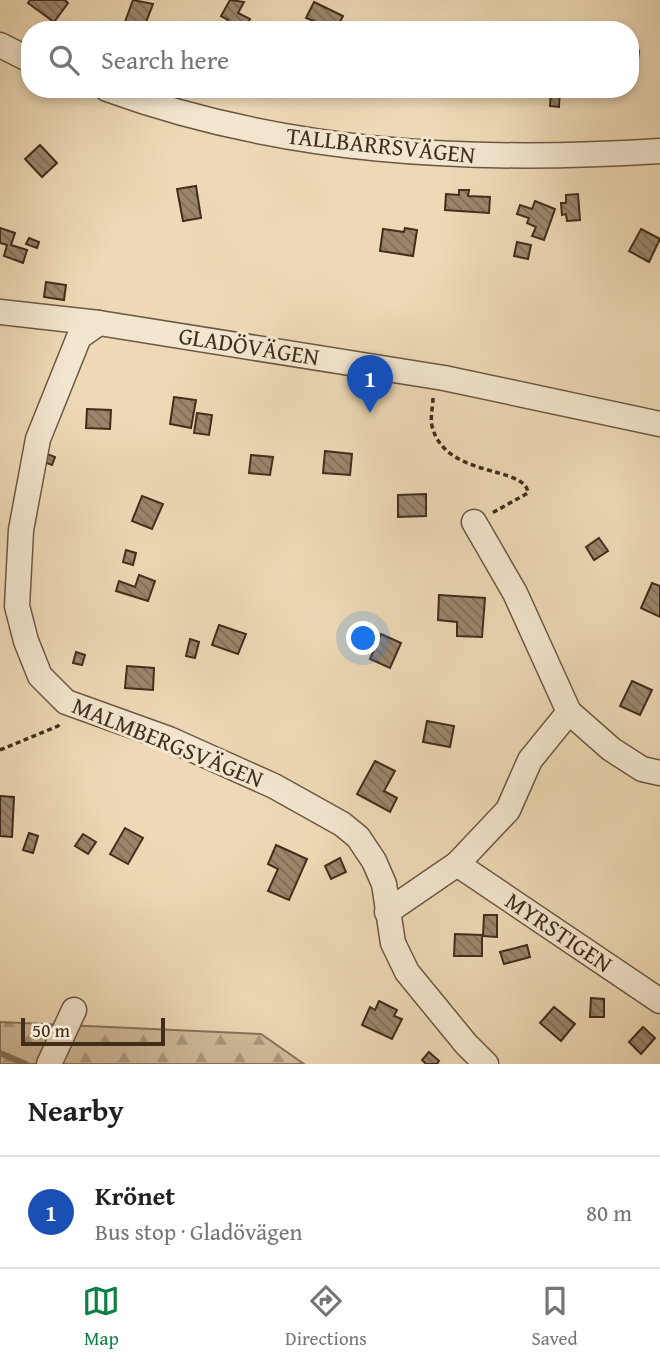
<!DOCTYPE html>
<html lang="en">
<head>
<meta charset="utf-8">
<style>
	body { margin:0; font-family:"Gentium Book Plus",serif; background:#f6f6f6; color:#202124 }
	.scale { position:absolute; left:21px; bottom:18px; width:144px; box-sizing:border-box; padding-left:7px; border:4px solid #422d1d; border-top:0; font-size:19px; line-height:24px; white-space:nowrap; color:#422d1d; -webkit-text-stroke:5px #f3e6cf; paint-order:stroke }
	.you { position:absolute; left:364px; top:639px; width:24px; height:24px; margin:-18px; border:5px solid #fff; border-radius:50%; background:#1a73e8; box-shadow:0 0 0 10px #1a73e833 }
	.badge { display:grid; place-items:center; width:46px; height:46px; border-radius:50%; background:#0b8043; color:#fff; font-size:23px; font-weight:700 }
	.pin { position:absolute; translate:-50% -58px; filter:drop-shadow(0 2px 4px #0008) }
	.pin::after { content:''; position:absolute; top:37px; width:24px; height:21px; background:inherit; clip-path:polygon(0 0,100% 0,50% 100%) }
	.list { margin:0; padding:0; list-style:none }
	h2 { display:flex; justify-content:space-between; align-items:center; height:91px; margin:0; padding:0 28px; font-size:30px }
	h2 small { font-size:23px; font-weight:400; color:#757577 }
	.list li { display:grid; grid-template-columns:46px 1fr auto; gap:21px; align-items:center; box-sizing:border-box; height:112px; padding:0 28px; border-top:2px solid #e0e0e0 }
	.list b { display:block; font-size:26px; white-space:nowrap }
	.list p { margin:0; font-size:23px; white-space:nowrap; color:#757577 }
	.list em { font-size:23px; font-style:normal; color:#757577 }
	.icon { flex:none; width:38px; height:38px; fill:none; stroke:currentColor; stroke-width:2; stroke-linecap:round; stroke-linejoin:round }
	.map { position:relative; flex:none; width:660px; height:1064px; overflow:hidden }
	.search { position:absolute; background:#fff; box-shadow:0 4px 10px #0003; left:21px; right:21px; top:21px; height:77px; display:flex; align-items:center; gap:18px; box-sizing:border-box; padding:0 24px; border-radius:28px; color:#757577; font-size:26px }
	.sheet { height:203px; background:#fff }
	nav { display:flex; justify-content:space-around; align-items:center; box-sizing:border-box; height:98px; border-top:2px solid #e0e0e0; background:#fff; font-size:19px; color:#757577 }
	nav a { display:grid; justify-items:center; gap:4px }
	nav .on { color:#0b8043 }
	.map>svg:first-child { display:block }
	.forest { fill:url(#forest-firs); stroke:#89745c; stroke-width:2 }
	.lines { fill:none; stroke-linecap:round; stroke-linejoin:round }
	.stream { stroke:#867159; stroke-width:6 }
	.building { fill:url(#building-back-hatch); stroke:#422d1d; stroke-width:2 }
	.minor-casing { stroke:#6d5843; stroke-width:27 }
	.path { stroke:#422d1d; stroke-width:3.5; stroke-dasharray:5 3.5; stroke-linecap:butt }
	.minor { stroke:#f3e6cf; stroke-width:24 }
	.labels { text-anchor:middle; dominant-baseline:central; stroke-width:6; stroke-linejoin:round; paint-order:stroke }
	.street-label { font-size:24px; fill:#422d1d; stroke:#f3e6cf }
</style>
</head>
<body>
<div class="map">
<svg width="660" height="1064" viewBox="0 0 660 1064">
	<defs>
		<pattern id="forest-firs" width="22" height="20" patternUnits="userSpaceOnUse" patternTransform="scale(1.75)"><rect width="22" height="20" fill="#d0bc9b"/><path d="M5 1l3.5 6h-7zM16 11l3.5 6h-7z" fill="#aa997e"/></pattern>
		<pattern id="building-back-hatch" width="6" height="6" patternUnits="userSpaceOnUse" patternTransform="scale(1.75)"><rect width="6" height="6" fill="#9b866c"/><path d="M-1 5l2 2M0 0l6 6M5-1l2 2" fill="none" stroke="#806e58"/></pattern>
	</defs>
	<rect width="100%" height="100%" fill="#edd9b5"/>
	<filter id="stains"><feTurbulence type="fractalNoise" baseFrequency=".00286" numOctaves="4"/><feColorMatrix values="0 0 0 0 .2 0 0 0 0 .09 0 0 0 0 .02 0 0 0 .5 -.17"/></filter>
	<radialGradient id="worn" r=".72"><stop offset=".6" stop-color="#630" stop-opacity="0"/><stop offset="1" stop-color="#630" stop-opacity=".3"/></radialGradient>
	<!-- forest -->
	<polygon class="forest" points="0,1022 261,1034 304,1064 0,1064"/>
	<g class="lines">
		<!-- stream -->
		<polyline class="stream" points="0,1053 26,1064"/>
	</g>
	<!-- building -->
	<g class="building">
		<polygon points="30,0 65,0 68,3 54,22 28,3"/>
		<polygon points="133,0 153,4 143,30 122,30"/>
		<polygon points="230,0 244,2 238,13 250,19 245,30 222,30 228,20 221,16"/>
		<polygon points="314,2 343,16 336,30 306,18"/>
		<polygon points="630,50 639,51 636,74 630,73"/>
		<polygon points="551,89 560,89 559,107 550,106"/>
		<polygon points="582,89 591,89 591,95 582,94"/>
		<polygon points="40,145 57,163 42,177 25,159"/>
		<polygon points="196,186 201,218 183,221 177,189"/>
		<polygon points="459,190 469,190 468,196 490,197 489,213 445,210 446,194 459,195"/>
		<polygon points="578,194 580,220 567,221 566,214 562,215 561,203 566,203 566,195"/>
		<polygon points="535,201 555,209 544,240 532,236 536,227 527,223 529,218 517,214 520,205 532,209"/>
		<polygon points="0,228 15,233 11,245 27,250 23,263 4,256 7,245 0,243"/>
		<polygon points="405,228 417,230 413,256 380,251 383,229 404,232"/>
		<polygon points="641,229 660,239 649,262 629,251"/>
		<polygon points="29,238 39,242 37,248 26,244"/>
		<polygon points="517,242 531,245 528,259 514,256"/>
		<polygon points="46,282 66,285 64,300 44,297"/>
		<polygon points="174,397 196,400 191,428 170,424"/>
		<polygon points="87,409 111,410 110,429 86,428"/>
		<polygon points="197,413 212,415 209,435 194,433"/>
		<polygon points="325,451 352,454 350,475 323,473"/>
		<polygon points="47,454 55,457 52,465 44,462"/>
		<polygon points="251,455 273,457 270,475 249,473"/>
		<polygon points="426,494 426,516 398,517 398,495"/>
		<polygon points="142,496 163,504 152,529 132,521"/>
		<polygon points="599,538 608,551 594,560 586,547"/>
		<polygon points="126,550 136,553 133,565 123,562"/>
		<polygon points="139,575 155,581 148,601 116,591 119,581 135,587"/>
		<polygon points="652,583 660,586 660,617 641,608"/>
		<polygon points="439,595 485,598 482,637 457,636 457,622 438,620"/>
		<polygon points="219,625 246,634 238,654 212,645"/>
		<polygon points="381,634 401,643 390,668 370,659"/>
		<polygon points="190,639 199,642 195,658 186,656"/>
		<polygon points="76,652 85,655 82,665 73,663"/>
		<polygon points="127,666 154,668 153,690 125,688"/>
		<polygon points="632,681 652,690 640,715 620,706"/>
		<polygon points="427,721 454,726 450,747 423,742"/>
		<polygon points="375,761 395,771 384,791 397,798 390,812 357,794"/>
		<polygon points="0,796 14,797 12,837 0,836"/>
		<polygon points="125,828 143,838 128,864 110,854"/>
		<polygon points="29,833 38,836 33,853 23,850"/>
		<polygon points="83,834 96,842 88,854 75,846"/>
		<polygon points="276,845 307,859 289,900 268,891 278,869 268,864"/>
		<polygon points="340,858 346,872 331,879 325,866"/>
		<polygon points="484,915 497,915 497,937 483,936"/>
		<polygon points="455,934 482,935 482,956 454,956"/>
		<polygon points="527,945 530,957 504,964 500,952"/>
		<polygon points="591,998 604,999 604,1017 590,1017"/>
		<polygon points="379,1001 397,1010 394,1016 402,1019 392,1039 362,1025 370,1007 375,1010"/>
		<polygon points="554,1007 575,1024 561,1041 540,1023"/>
		<polygon points="643,1027 655,1038 641,1054 629,1042"/>
		<polygon points="429,1052 439,1061 437,1064 426,1064 422,1060"/>
	</g>
	<g class="lines">
		<!-- minor casing -->
		<g class="minor-casing">
			<g id="minor">
				<polyline points="0,45 30,60"/>
				<path d="M 107,89 C 286,154 472,163 660,151"/>
				<polyline points="0,312 99,323 444,378 660,424"/>
				<polyline points="99,323 79,337 38,439 21,530 17,606 26,641 40,676 66,702 169,739 274,786 342,824 358,837 374,861 384,884 393,943 407,972 466,1044 486,1064"/>
				<polyline points="474,522 515,593 569,712 611,749 642,769 660,773"/>
				<polyline points="457,864 660,1001"/>
				<polyline points="387,912 457,864 508,810 530,760 569,712"/>
				<polyline points="49,1064 74,1010"/>
			</g>
		</g>
		<!-- path -->
		<g class="path">
			<path d="M 433,398 C 433,406 430,418 432,426 C 445,479 526,465 528,493 L 492,513"/>
			<polyline points="0,750 58,726 60,722"/>
		</g>
		<!-- minor -->
		<use href="#minor" class="minor"/>
	</g>
	<g class="labels">
		<!-- street labels -->
		<g class="street-label">
			<text transform="translate(381 145) rotate(6)">TALLBARRSVÄGEN</text>
			<text transform="translate(249 346) rotate(9)">GLADÖVÄGEN</text>
			<text transform="translate(168 742) rotate(22)">MALMBERGSVÄGEN</text>
			<text transform="translate(559 932) rotate(34)">MYRSTIGEN</text>
		</g>
	</g>
	<rect width="100%" height="100%" filter="url(#stains)"/>
	<rect width="100%" height="100%" fill="url(#worn)"/>
</svg>
<div class="scale">50 m</div>
<div class="you"></div>
<div class="pin badge" style="left:370px;top:413px;background:#1a4fb4">1</div>
<div class="search"><svg class="icon" aria-label="search" viewBox="0 0 24 24"><circle cx="10" cy="10" r="6"/><path d="M15 15l6 6"/></svg>Search here</div>
</div>
<section class="sheet">
<h2>Nearby<small></small></h2>
<ul class="list">
<li><span class="badge" style="background:#1a4fb4">1</span><div><b>Krönet</b><p>Bus stop · Gladövägen</p></div><em>80 m</em></li>
</ul>
</section>
<nav>
<a class="on"><svg class="icon" aria-label="map" viewBox="0 0 24 24"><path d="M3 6l6-2 6 2 6-2v14l-6 2-6-2-6 2zM9 4v14M15 6v14"/></svg>Map</a>
<a><svg class="icon" aria-label="directions" viewBox="0 0 24 24"><path d="M12 3l9 9-9 9-9-9zM9 14v-3h6M13 9l2 2-2 2"/></svg>Directions</a>
<a><svg class="icon" aria-label="saved" viewBox="0 0 24 24"><path d="M7 4h10v16l-5-4-5 4z"/></svg>Saved</a>
</nav>
</body>
</html>
